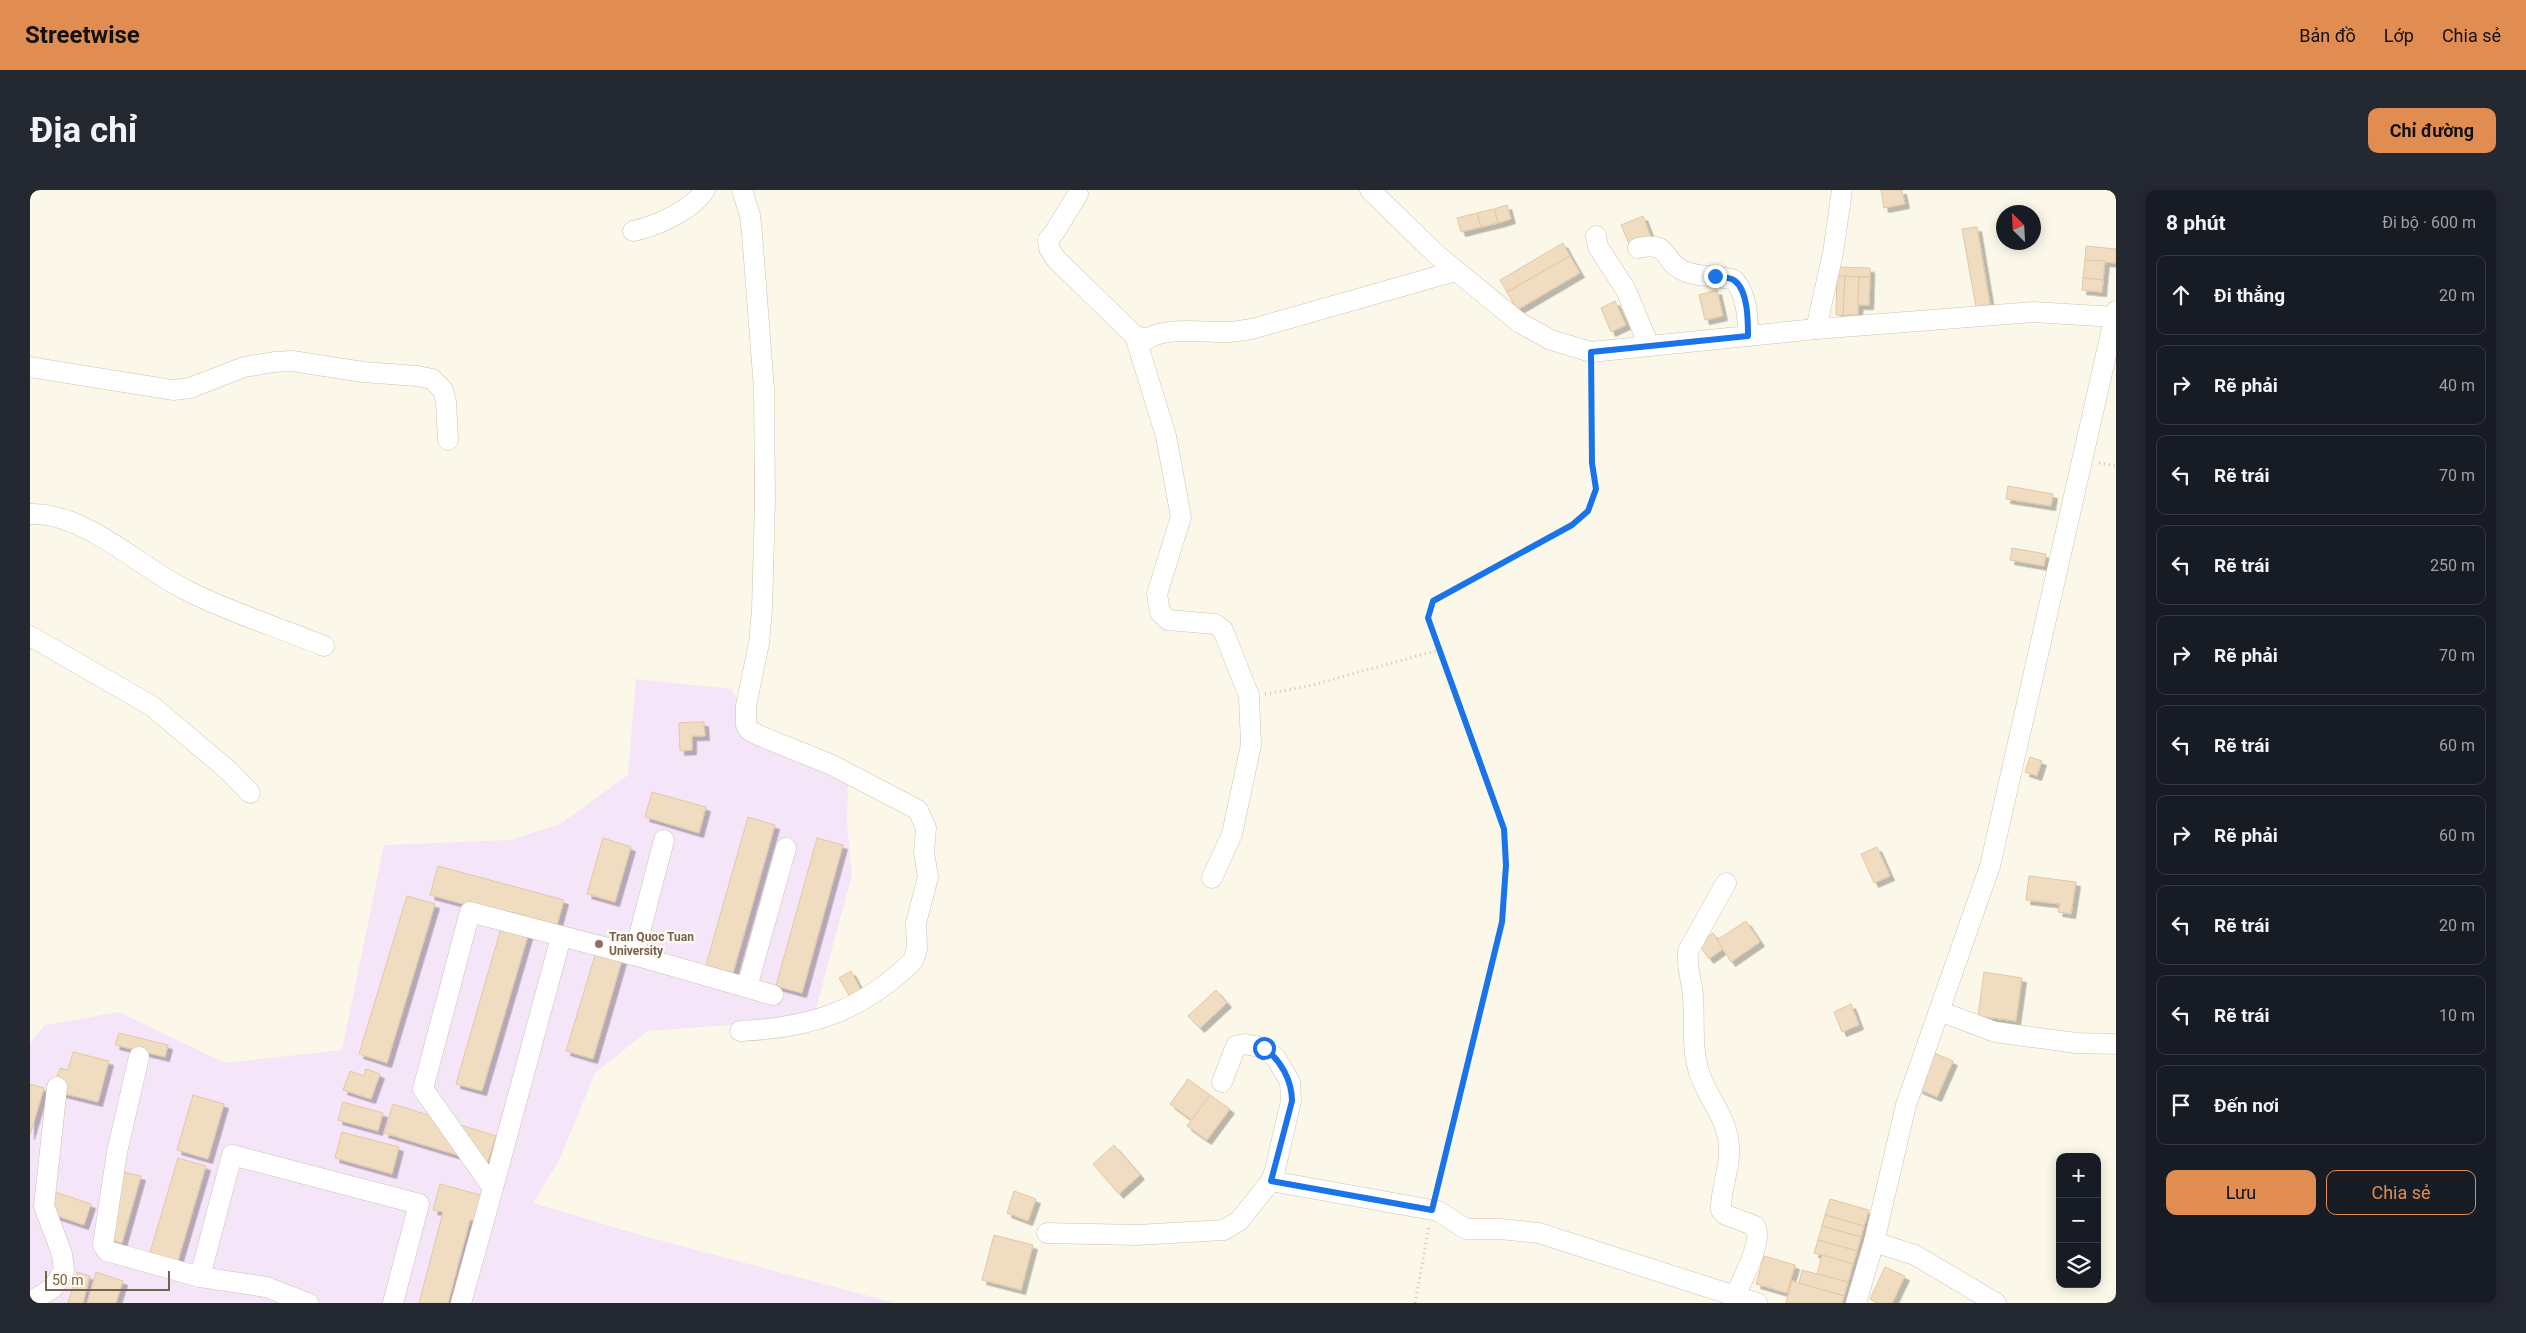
<!DOCTYPE html>
<html lang="vi">
<head>
<meta charset="utf-8">
<style>
	body { margin:0; font-family:Roboto,sans-serif; background:#242831; color:#f1f3f6 }
	.controls { position:absolute; right:15px; bottom:15px; display:grid; overflow:hidden; border-radius:10px; box-shadow:0 2px 12px #0003 }
	.controls button { width:45px; height:45px; display:grid; place-items:center; padding:0; border:0; border-bottom:1px solid #363941; background:#171b24; color:#f1f3f6; font:25px sans-serif }
	.compass { position:absolute; left:1966px; top:15px; width:45px; height:45px; border-radius:50%; background:#171b24; box-shadow:0 2px 12px #0003; rotate:336deg }
	.scale { position:absolute; left:15px; bottom:12px; width:125px; box-sizing:border-box; padding-left:5px; border:2px solid #76634d; border-top:0; font-size:14px; line-height:18px; white-space:nowrap; color:#76634d; -webkit-text-stroke:4px #fefbef; paint-order:stroke }
	.stop { position:absolute; width:15px; height:15px; margin:-11px; border:4px solid #1a73e8; border-radius:50%; background:#fff }
	.stop.end { background:#1a73e8; border-color:#fff; box-shadow:0 1px 5px #0008 }
	.list { margin:0; padding:0; list-style:none }
	h2 { display:flex; justify-content:space-between; align-items:center; height:65px; margin:0; padding:0 20px; font-size:21px }
	h2 small { font-size:16px; font-weight:400; color:#9ea1a6 }
	.list li { display:grid; grid-template-columns:32px 1fr auto; gap:15px; align-items:center; box-sizing:border-box; height:80px; margin:0 10px 10px; padding:0 10px; border:1px solid #363941; border-radius:10px }
	.list b { display:block; font-size:19px; white-space:nowrap }
	.list em { font-size:16px; font-style:normal; color:#9ea1a6 }
	.actions { display:flex; gap:10px; padding:15px 20px }
	.actions a { flex:1; padding:11px 0; border:1px solid #e18d52; border-radius:10px; text-align:center; font-size:18px; color:#e18d52 }
	.actions .main { background:#e18d52; color:#111 }
	.icon { flex:none; width:28px; height:28px; fill:none; stroke:currentColor; stroke-width:2; stroke-linecap:round; stroke-linejoin:round }
	.map { position:relative; flex:none; width:2086px; height:1113px; overflow:hidden; border-radius:10px }
	header { display:flex; align-items:center; gap:30px; box-sizing:border-box; height:70px; padding:0 25px; background:#e18d52; color:#111 }
	header strong { font-size:24px }
	nav { display:flex; gap:28px; margin-inline-start:auto; font-size:18px }
	.intro { display:flex; align-items:center; justify-content:space-between; box-sizing:border-box; height:120px; padding:0 30px }
	h1 { margin:0; font-size:35px }
	.button { padding:12px 22px; border-radius:10px; background:#e18d52; color:#111; font-size:18px; font-weight:700 }
	main { display:flex; gap:30px; padding:0 30px }
	aside { flex:1; background:#171b24; border-radius:10px; box-shadow:0 2px 12px #0003 }
	.map>svg:first-child { display:block }
	.education { fill:#f5e5f8 }
	.building { fill:#f0ddc1; stroke:#e3c7a2; filter:url(#shadow) }
	.lines { fill:none; stroke-linecap:round; stroke-linejoin:round }
	.minor-casing { stroke:#cec2af; stroke-width:21 }
	.path { stroke:#d6c1a4; stroke-width:3; stroke-dasharray:1 4; stroke-linecap:butt }
	.minor { stroke:#fff; stroke-width:20 }
	.route { stroke:#1a73e8; stroke-width:6 }
	.education-dot { fill:#8d6e63; stroke:#fefbef; stroke-width:2 }
	.labels { text-anchor:middle; dominant-baseline:central; stroke-width:4.5; stroke-linejoin:round; paint-order:stroke }
	.education-label { font-size:12px; font-weight:bold; fill:#785e54; stroke:#fefbef; text-anchor:start }
</style>
</head>
<body>
<header>
<strong>Streetwise</strong>
<nav><a>Bản đồ</a><a>Lớp</a><a>Chia sẻ</a></nav>
</header>
<div class="intro"><h1>Địa chỉ</h1><a class="button">Chỉ đường</a></div>
<main>
<div class="map">
<svg width="2086" height="1113" viewBox="0 0 2086 1113">
	<defs>
		<filter id="shadow"><feDropShadow dx="4.5" dy="4.5" stdDeviation="0" flood-color="#0004"/></filter>
	</defs>
	<rect width="100%" height="100%" fill="#fcf8e9"/>
	<!-- education -->
	<polygon class="education" points="606,489 702,499 730,552 818,595 817,632 822,685 784,826 714,834 618,841 565,883 529,971 503,1013 610,1045 865,1113 0,1113 0,853 15,835 89,822 195,873 312,860 354,655 480,650 530,634 598,585"/>
	<!-- building -->
	<g class="building">
		<polygon points="1851,0 1872,0 1875,14 1854,18"/>
		<polygon points="1477,15 1481,29 1468,33 1464,19"/>
		<polygon points="1464,19 1468,33 1451,37 1447,23"/>
		<polygon points="1447,23 1451,37 1431,42 1427,28"/>
		<polygon points="1613,26 1621,47 1600,56 1591,35"/>
		<polygon points="1947,37 1960,115 1946,117 1932,39"/>
		<polygon points="1533,53 1540,66 1477,102 1470,90"/>
		<polygon points="2056,56 2086,59 2086,73 2055,70"/>
		<polygon points="1540,66 1550,83 1487,120 1477,102"/>
		<polygon points="2055,70 2075,71 2073,90 2053,88"/>
		<polygon points="1807,77 1840,78 1840,87 1807,86"/>
		<polygon points="1807,86 1815,86 1813,125 1806,125"/>
		<polygon points="1815,86 1829,87 1828,125 1813,125"/>
		<polygon points="1829,87 1840,87 1839,115 1828,115"/>
		<polygon points="2053,88 2073,90 2072,102 2052,100"/>
		<polygon points="1687,100 1693,126 1675,130 1669,105"/>
		<polygon points="1585,111 1596,135 1581,142 1571,118"/>
		<polygon points="1978,296 2023,304 2021,316 1976,309"/>
		<polygon points="1982,358 2016,364 2014,376 1980,370"/>
		<polygon points="661,532 674,532 675,546 662,546 662,560 650,561 649,533"/>
		<polygon points="2000,567 2012,571 2007,586 1995,582"/>
		<polygon points="622,602 676,617 669,643 615,627"/>
		<polygon points="718,627 745,635 703,783 676,775"/>
		<polygon points="573,648 601,657 585,712 557,704"/>
		<polygon points="787,648 813,655 772,803 746,796"/>
		<polygon points="1847,657 1860,686 1844,693 1831,664"/>
		<polygon points="408,676 534,710 526,739 400,705"/>
		<polygon points="1999,686 2046,692 2041,724 2028,722 2030,714 1996,710"/>
		<polygon points="377,706 405,714 357,873 329,864"/>
		<polygon points="1716,731 1730,752 1701,772 1687,750"/>
		<polygon points="472,735 499,742 452,901 426,894"/>
		<polygon points="1683,743 1693,759 1679,769 1668,753"/>
		<polygon points="566,762 592,770 563,869 536,861"/>
		<polygon points="821,781 835,808 824,814 809,788"/>
		<polygon points="1954,782 1992,788 1986,831 1948,826"/>
		<polygon points="1186,800 1197,813 1170,838 1158,826"/>
		<polygon points="1821,814 1829,835 1812,842 1804,822"/>
		<polygon points="89,843 138,855 135,867 85,855"/>
		<polygon points="43,862 79,871 68,912 23,901 30,878 38,880"/>
		<polygon points="1904,863 1923,871 1907,907 1888,899"/>
		<polygon points="336,879 350,884 341,909 313,900 320,881 334,886"/>
		<polygon points="1158,889 1180,905 1162,930 1140,914"/>
		<polygon points="0,894 14,898 0,945"/>
		<polygon points="163,905 194,914 178,969 147,960"/>
		<polygon points="1180,905 1200,919 1177,950 1157,936"/>
		<polygon points="313,912 353,923 348,941 308,930"/>
		<polygon points="363,914 466,946 457,974 354,943"/>
		<polygon points="312,942 369,957 362,984 305,968"/>
		<polygon points="1084,955 1110,985 1089,1004 1063,974"/>
		<polygon points="148,968 176,976 144,1084 116,1076"/>
		<polygon points="93,982 111,986 92,1053 74,1048"/>
		<polygon points="410,994 451,1005 445,1031 440,1030 418,1113 389,1113 413,1022 403,1020"/>
		<polygon points="984,1001 1006,1009 998,1031 977,1023"/>
		<polygon points="25,1002 61,1014 54,1035 18,1023"/>
		<polygon points="1800,1009 1839,1020 1834,1036 1795,1025"/>
		<polygon points="1795,1025 1834,1036 1831,1047 1792,1036"/>
		<polygon points="1792,1036 1831,1047 1827,1061 1788,1050"/>
		<polygon points="964,1045 1003,1055 991,1100 952,1090"/>
		<polygon points="1788,1050 1827,1061 1823,1074 1784,1063"/>
		<polygon points="1792,1065 1823,1074 1818,1092 1787,1084"/>
		<polygon points="1734,1066 1765,1075 1757,1103 1726,1094"/>
		<polygon points="1855,1077 1875,1086 1862,1113 1847,1113 1840,1109"/>
		<polygon points="1772,1080 1818,1092 1814,1106 1769,1093"/>
		<polygon points="47,1082 60,1086 53,1113 38,1113"/>
		<polygon points="66,1082 93,1091 86,1113 57,1113"/>
		<polygon points="1762,1091 1814,1106 1812,1113 1756,1113"/>
	</g>
	<g class="lines">
		<!-- minor casing -->
		<g class="minor-casing">
			<g id="minor">
				<polyline points="1340,0 1407,65 1490,133 1521,150 1561,162 1786,139 2004,122 2085,127"/>
				<path d="M 1048,4 L 1024,43 L 1018,50 L 1019,58 L 1026,69 L 1105,146 L 1117,149 C 1137,136 1175,143 1198,142 C 1206,142 1214,140 1222,139 L 1426,81"/>
				<path d="M 603,41 C 627,36 662,20 675,0"/>
				<polyline points="1566,46 1568,57 1596,100 1619,156"/>
				<path d="M 1608,58 C 1640,51 1632,69 1650,79 C 1665,88 1688,85 1704,90 C 1717,104 1718,128 1718,146"/>
				<polyline points="1786,139 1803,63 1812,0"/>
				<polyline points="1105,146 1136,246 1151,327 1127,404 1130,422 1138,430 1185,434 1193,440 1219,506 1221,555 1202,644 1182,688"/>
				<polyline points="0,177 143,200 160,198 214,177 244,172 262,171 333,182 387,186 402,189 413,200 416,212 418,250"/>
				<path d="M 0,324 C 55,322 109,377 156,400 C 201,423 248,437 294,456"/>
				<polyline points="0,446 122,516 200,582 220,603"/>
				<path d="M 1696,693 L 1658,761 C 1656,777 1662,790 1663,806 C 1665,832 1661,860 1670,885 C 1678,907 1694,925 1698,948 C 1703,974 1690,997 1691,1020 L 1696,1025 L 1725,1036 C 1734,1050 1711,1092 1705,1106"/>
				<polyline points="604,765 634,650"/>
				<polyline points="717,797 756,658"/>
				<polyline points="1909,821 1965,842 2046,853 2086,854"/>
				<path d="M 710,841 C 782,838 831,821 883,771 L 887,759 L 886,733 L 898,687 L 894,662 L 896,638 L 888,620 L 802,575 L 728,545 L 719,540 L 716,535 L 716,516 L 729,453 L 732,420 L 735,310 L 734,199 L 722,43 L 720,25 L 712,0"/>
				<polyline points="109,867 87,962 73,1055 77,1061 170,1087"/>
				<polyline points="1241,991 1408,1021 1436,1039 1470,1039 1509,1043 1727,1113"/>
				<polyline points="463,998 531,747"/>
				<polyline points="1017,1043 1107,1045 1194,1040 1209,1031 1241,991 1245,980 1261,911 1260,892 1246,868 1234,858 1215,854 1206,856 1192,892"/>
				<polyline points="1844,1052 1876,915 1960,676 2086,121"/>
				<polyline points="0,1112 23,1098 34,1080 32,1064 14,1016 27,897"/>
				<polyline points="278,1113 236,1097 170,1087 202,965 389,1014 363,1113"/>
				<polyline points="431,1113 463,998 393,899 440,722 604,765 743,805"/>
				<polyline points="1826,1113 1844,1052 1885,1065 1966,1113"/>
			</g>
		</g>
		<!-- path -->
		<g class="path">
			<polyline points="2069,273 2086,276"/>
			<polyline points="1235,504 1279,496 1409,460"/>
			<polyline points="1406,1003 1472,732 1476,675 1474,639 1398,427 1403,411 1542,335 1558,321 1566,299 1562,273 1562,178"/>
			<polyline points="1385,1113 1399,1036"/>
		</g>
		<!-- minor -->
		<use href="#minor" class="minor"/>
	</g>
	<g class="lines">
		<!-- route -->
		<path class="route" d="M 1234,858 C 1251,870 1262,891 1262,911 L 1241,991 L 1402,1020 L 1472,732 L 1476,675 L 1474,639 L 1398,428 L 1403,411 L 1542,335 L 1558,321 L 1566,299 L 1562,273 L 1561,162 L 1718,146 C 1718,131 1718,101 1705,91 C 1700,87 1692,87 1685,86"/>
	</g>
	<!-- markers -->
	<circle class="education-dot" cx="569" cy="754" r="5"/>
	<g class="labels">
		<!-- education labels -->
		<g class="education-label">
			<text x="579" y="747">Tran Quoc Tuan<tspan x="579" dy="14">University</tspan></text>
		</g>
	</g>
</svg>
<div class="controls">
<button>+</button>
<button>−</button>
<button><svg class="icon" aria-label="layers" viewBox="0 0 24 24"><path d="M12 4l9 5-9 5-9-5zM3 14l9 5 9-5"/></svg></button>
</div>
<svg class="compass" viewBox="-18 -18 36 36"><path d="M0-13l5 13h-10z" fill="#e53935"/><path d="M0 13l5-13h-10z" fill="#9ea1a6"/></svg>
<div class="scale">50 m</div>
<div class="stop" style="left:1234px;top:858px"></div>
<div class="stop end" style="left:1685px;top:86px"></div>
</div>
<aside>
<h2>8 phút<small>Đi bộ · 600 m</small></h2>
<ul class="list">
<li><svg class="icon" aria-label="ahead" viewBox="0 0 24 24"><path d="M12 20V5M6 11l6-6 6 6"/></svg><div><b>Đi thẳng</b></div><em>20 m</em></li>
<li><svg class="icon" aria-label="right" viewBox="0 0 24 24"><path d="M7 20v-9h11M14 6l5 5-5 5"/></svg><div><b>Rẽ phải</b></div><em>40 m</em></li>
<li><svg class="icon" aria-label="left" viewBox="0 0 24 24"><path d="M17 20v-9H6M10 6l-5 5 5 5"/></svg><div><b>Rẽ trái</b></div><em>70 m</em></li>
<li><svg class="icon" aria-label="left" viewBox="0 0 24 24"><path d="M17 20v-9H6M10 6l-5 5 5 5"/></svg><div><b>Rẽ trái</b></div><em>250 m</em></li>
<li><svg class="icon" aria-label="right" viewBox="0 0 24 24"><path d="M7 20v-9h11M14 6l5 5-5 5"/></svg><div><b>Rẽ phải</b></div><em>70 m</em></li>
<li><svg class="icon" aria-label="left" viewBox="0 0 24 24"><path d="M17 20v-9H6M10 6l-5 5 5 5"/></svg><div><b>Rẽ trái</b></div><em>60 m</em></li>
<li><svg class="icon" aria-label="right" viewBox="0 0 24 24"><path d="M7 20v-9h11M14 6l5 5-5 5"/></svg><div><b>Rẽ phải</b></div><em>60 m</em></li>
<li><svg class="icon" aria-label="left" viewBox="0 0 24 24"><path d="M17 20v-9H6M10 6l-5 5 5 5"/></svg><div><b>Rẽ trái</b></div><em>20 m</em></li>
<li><svg class="icon" aria-label="left" viewBox="0 0 24 24"><path d="M17 20v-9H6M10 6l-5 5 5 5"/></svg><div><b>Rẽ trái</b></div><em>10 m</em></li>
<li><svg class="icon" aria-label="arrive" viewBox="0 0 24 24"><path d="M6 21V4h12l-3 4 3 4H6"/></svg><div><b>Đến nơi</b></div></li>
</ul>
<div class="actions"><a class="main">Lưu</a><a>Chia sẻ</a></div>
</aside>
</main>
</body>
</html>
